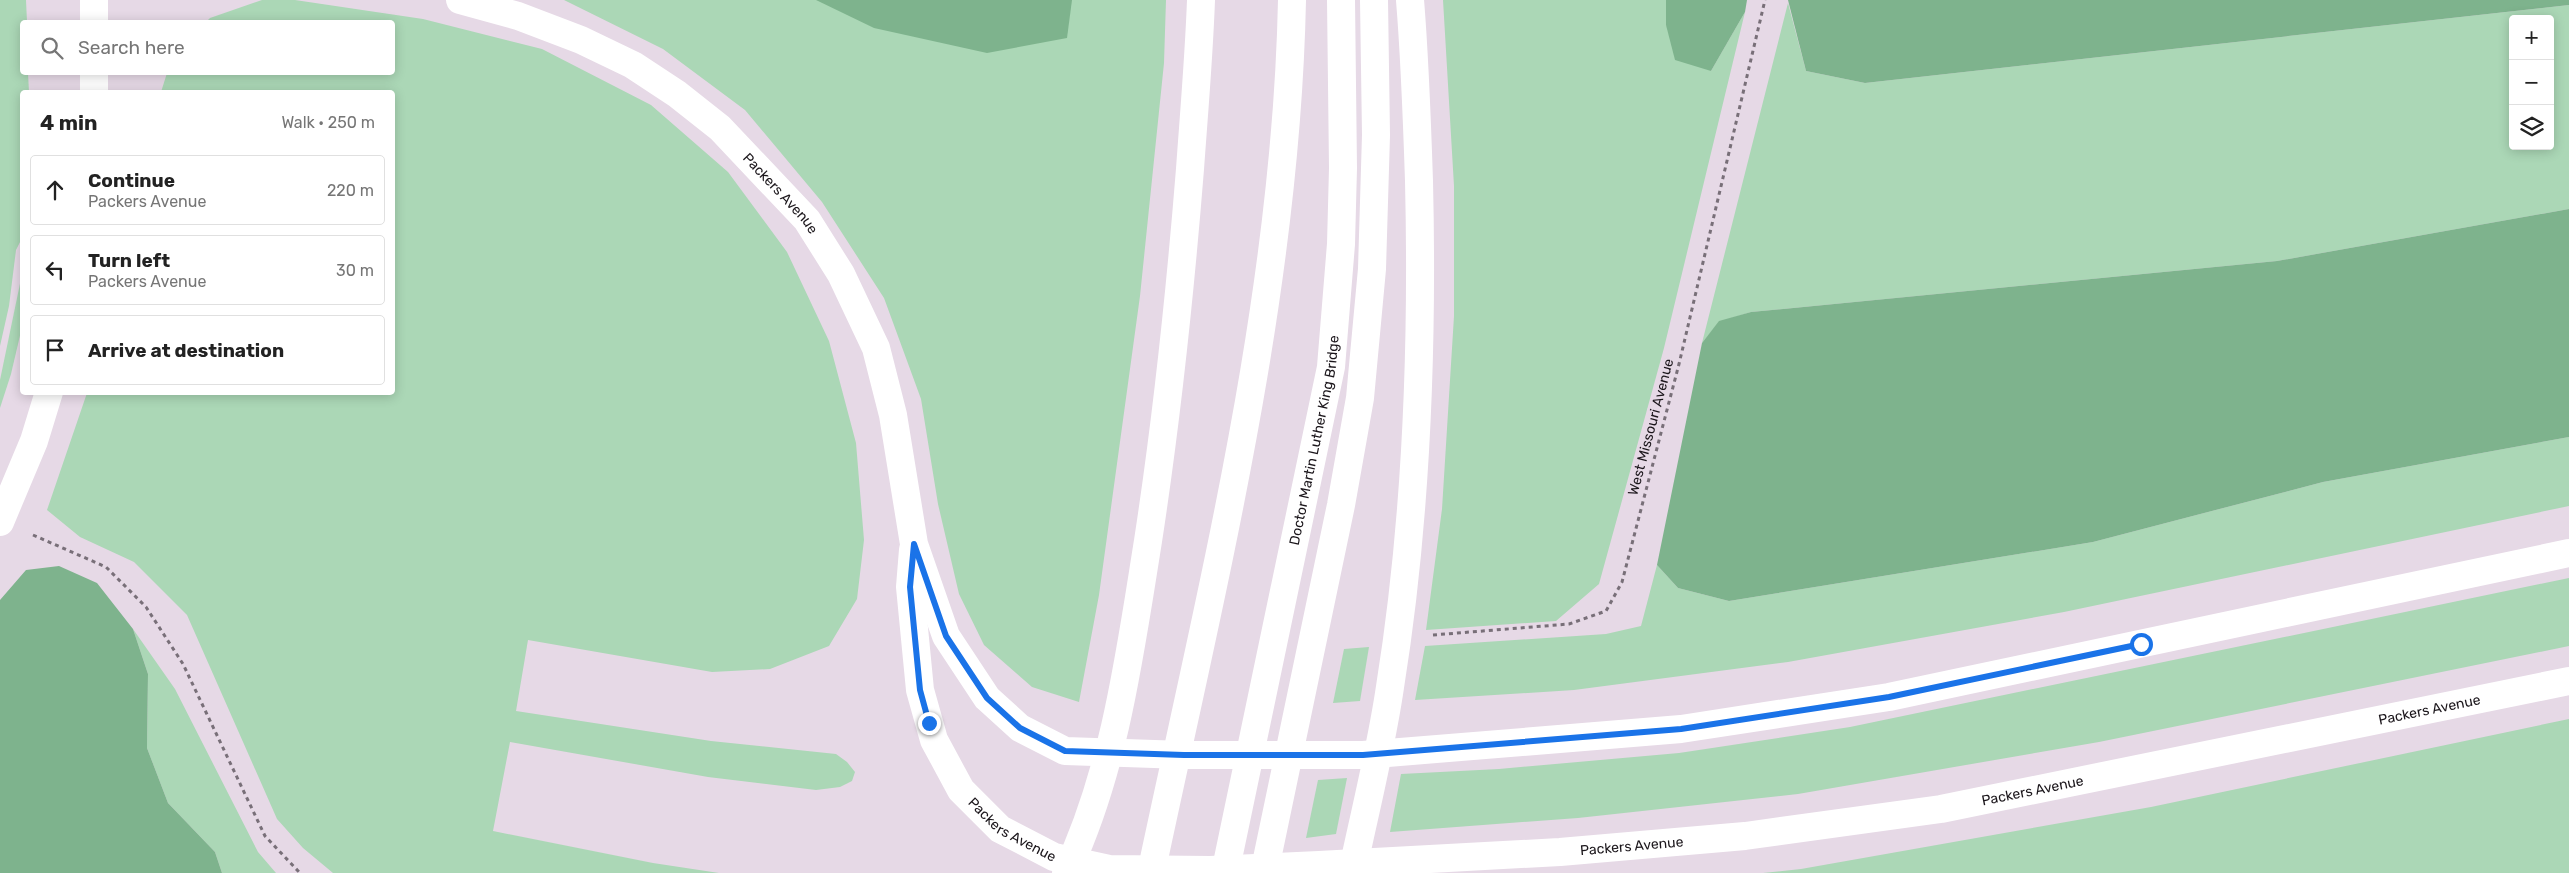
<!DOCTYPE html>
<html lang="en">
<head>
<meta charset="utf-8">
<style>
	body { margin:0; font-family:Rubik,sans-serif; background:#f6f6f6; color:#222 }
	.controls { position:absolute; right:15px; top:15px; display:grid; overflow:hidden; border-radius:5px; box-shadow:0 2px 12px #0003 }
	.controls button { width:45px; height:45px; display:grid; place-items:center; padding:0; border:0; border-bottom:1px solid #e0e0e0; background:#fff; color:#222; font:25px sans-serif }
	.stop { position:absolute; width:15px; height:15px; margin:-11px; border:4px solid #1a73e8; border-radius:50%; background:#fff }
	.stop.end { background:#1a73e8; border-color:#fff; box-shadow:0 1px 5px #0008 }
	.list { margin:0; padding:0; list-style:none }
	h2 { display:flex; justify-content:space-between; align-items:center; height:65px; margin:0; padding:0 20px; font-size:21px }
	h2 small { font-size:16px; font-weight:400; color:#767676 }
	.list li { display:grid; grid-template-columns:32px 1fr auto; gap:15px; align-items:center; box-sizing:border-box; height:70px; margin:0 10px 10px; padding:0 10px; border:1px solid #e0e0e0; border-radius:5px }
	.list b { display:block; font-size:19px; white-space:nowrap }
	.list p { margin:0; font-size:16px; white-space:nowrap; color:#767676 }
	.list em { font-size:16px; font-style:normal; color:#767676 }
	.icon { flex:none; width:28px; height:28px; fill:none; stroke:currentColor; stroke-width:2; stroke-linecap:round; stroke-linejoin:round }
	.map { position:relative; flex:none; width:2569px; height:873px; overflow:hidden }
	.search { position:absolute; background:#fff; box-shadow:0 2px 12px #0003; left:20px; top:20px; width:375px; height:55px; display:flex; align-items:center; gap:12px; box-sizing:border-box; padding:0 18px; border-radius:5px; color:#767676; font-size:19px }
	.panel { position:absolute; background:#fff; box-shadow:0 2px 12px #0003; left:20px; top:90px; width:375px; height:305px; border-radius:5px }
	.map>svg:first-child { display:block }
	.green { fill:#abd7b6; fill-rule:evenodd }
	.forest { fill:#7eb38d }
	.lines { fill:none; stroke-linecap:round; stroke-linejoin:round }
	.path { stroke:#786f78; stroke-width:3; stroke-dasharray:4 4; stroke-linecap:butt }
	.major { stroke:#fff; stroke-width:28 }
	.highway { stroke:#fff; stroke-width:28 }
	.route { stroke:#1a73e8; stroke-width:6 }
	.labels { text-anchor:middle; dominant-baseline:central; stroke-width:5; stroke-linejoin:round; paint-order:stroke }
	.street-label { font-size:14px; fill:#1b161b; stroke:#e6d9e6 }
</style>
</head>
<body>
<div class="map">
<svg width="2569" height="873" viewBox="0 0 2569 873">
	<rect width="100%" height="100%" fill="#e6d9e6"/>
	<!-- green -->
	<g class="green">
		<polygon points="0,0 26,0 27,22 22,22 22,72 28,73 29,92 22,92 22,238 16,250 9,306 0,346"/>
		<polygon points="262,0 295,0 423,19 542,49 651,105 728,172 787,252 829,341 856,443 864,540 857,599 829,646 770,669 712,672 528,640 516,711 711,741 836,754 847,762 855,772 852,781 840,787 816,790 708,777 510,742 493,831 653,863 719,873 333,873 303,848 277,819 187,615 134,562 80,537 47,510 87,393 392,392 392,92 161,92 167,73 392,72 392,22 206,22 210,18"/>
		<polygon points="564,0 1166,0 1164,63 1140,296 1099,595 1079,702 1032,687 984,645 959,594 938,504 921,399 884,298 822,202 745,110 663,49"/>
		<polygon points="1443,0 1666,0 1666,25 1711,71 1745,12 1664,348 1599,584 1556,621 1426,630 1442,509 1454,316 1454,186"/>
		<path d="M 1788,3 L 1806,71 L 1865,83 L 2569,5 L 2569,209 L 2277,261 L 1751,312 L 1719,322 L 1702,343 ZM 2513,19 L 2550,19 L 2550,146 L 2513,146 Z"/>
		<polygon points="22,274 22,327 11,374 0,408 0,380"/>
		<polygon points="2569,437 2569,506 2064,612 1788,662 1574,690 1415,700 1425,646 1606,634 1641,626 1657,565 1678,588 1729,601 2093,542 2323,482"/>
		<polygon points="2569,578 2569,646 2099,742 1798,794 1578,818 1390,832 1401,774 1499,769 1679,753 1850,727"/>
		<polygon points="133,629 175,689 258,852 276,873 222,873 215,852 168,803 147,748 148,674"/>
		<polygon points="1369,647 1360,701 1333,703 1344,649"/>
		<polygon points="2569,719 2569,873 1763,873 1801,869 2151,807"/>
		<polygon points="1347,778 1336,834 1306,838 1318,780"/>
	</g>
	<!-- forest -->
	<g class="forest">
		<polygon points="816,0 1072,0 1067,38 987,53 874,28"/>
		<polygon points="1666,0 1747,0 1745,12 1711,71 1675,60 1666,25"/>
		<polygon points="1788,0 2569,0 2569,5 1865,83 1806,71"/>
		<polygon points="2569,209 2569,437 2323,482 2093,542 1729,601 1678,588 1657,565 1702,343 1719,321 1751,312 2277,261"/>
		<polygon points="59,566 97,583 133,629 148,674 147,748 168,803 215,852 222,873 0,873 0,600 26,570"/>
	</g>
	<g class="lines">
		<!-- path -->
		<g class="path">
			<polyline points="33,535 106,567 146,607 183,664 265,836 300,873"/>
			<polyline points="1433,635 1569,624 1606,611 1622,582 1679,364 1765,0"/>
		</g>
		<!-- major -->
		<g class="major">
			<polyline points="94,0 94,22"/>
			<path id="s1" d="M 460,0 L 518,16 L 581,40 L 633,65 L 677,94 L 720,128 L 807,220 L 841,274 L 876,348 L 893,415 L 914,544 L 946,636 L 987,698 L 1020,728 L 1065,751 L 1184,755 L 1363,755 L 1681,729 L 1889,697 L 2569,553"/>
			<polyline points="94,92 94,72"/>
			<polyline points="0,522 34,441 49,392"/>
			<path id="s2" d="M 913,550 L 910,587 L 920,690 L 934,740 L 961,790 L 1000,829 L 1054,857 L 1109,869 L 1210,870 L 1319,865 L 1560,852 L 1745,836 L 1941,809 L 2569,681"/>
			<path id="s3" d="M 1225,873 L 1331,367 L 1341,244 L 1343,168 L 1341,0"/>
			<polyline points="1264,873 1341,505 1360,398 1372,269 1376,135 1374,0"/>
		</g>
		<!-- highway -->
		<g class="highway">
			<path d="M 1066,873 C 1115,770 1130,653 1148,541 C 1167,417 1180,294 1190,169 C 1194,113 1199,56 1201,0"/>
			<path d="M 1151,873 C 1212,585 1286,296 1292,0"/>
			<path d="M 1352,873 C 1365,811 1381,749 1390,687 C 1417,519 1423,351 1419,181 C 1417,120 1415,60 1410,0"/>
		</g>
	</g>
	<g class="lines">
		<!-- route -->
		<polyline class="route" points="929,723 920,690 910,587 914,544 946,636 987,698 1020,728 1065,751 1184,755 1363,755 1681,729 1889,697 2141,644"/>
	</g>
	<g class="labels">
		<!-- street labels -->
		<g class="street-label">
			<text stroke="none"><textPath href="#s1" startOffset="382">Packers Avenue</textPath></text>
			<text transform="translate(1651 427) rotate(-75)">West Missouri Avenue</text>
			<text stroke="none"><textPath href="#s3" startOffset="442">Doctor Martin Luther King Bridge</textPath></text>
			<text stroke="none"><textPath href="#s2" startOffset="1755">Packers Avenue</textPath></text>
			<text stroke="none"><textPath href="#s2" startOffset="1350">Packers Avenue</textPath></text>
			<text stroke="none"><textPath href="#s2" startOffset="315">Packers Avenue</textPath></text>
			<text stroke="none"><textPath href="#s2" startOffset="945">Packers Avenue</textPath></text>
		</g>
	</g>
</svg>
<div class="controls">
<button>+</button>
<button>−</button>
<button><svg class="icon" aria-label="layers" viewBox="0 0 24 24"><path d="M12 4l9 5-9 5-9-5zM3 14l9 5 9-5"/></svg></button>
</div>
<div class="stop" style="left:2141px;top:644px"></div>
<div class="stop end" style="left:929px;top:723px"></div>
<div class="search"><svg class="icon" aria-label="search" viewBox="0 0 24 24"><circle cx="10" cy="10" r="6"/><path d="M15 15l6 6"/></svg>Search here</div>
<section class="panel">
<h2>4 min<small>Walk · 250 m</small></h2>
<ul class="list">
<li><svg class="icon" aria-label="ahead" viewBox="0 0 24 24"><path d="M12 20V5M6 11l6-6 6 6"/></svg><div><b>Continue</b><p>Packers Avenue</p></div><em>220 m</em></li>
<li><svg class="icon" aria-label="left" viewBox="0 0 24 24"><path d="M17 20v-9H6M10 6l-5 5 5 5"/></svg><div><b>Turn left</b><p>Packers Avenue</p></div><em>30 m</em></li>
<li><svg class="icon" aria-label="arrive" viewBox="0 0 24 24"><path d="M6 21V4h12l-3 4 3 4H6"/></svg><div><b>Arrive at destination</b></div></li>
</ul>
</section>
</div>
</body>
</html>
